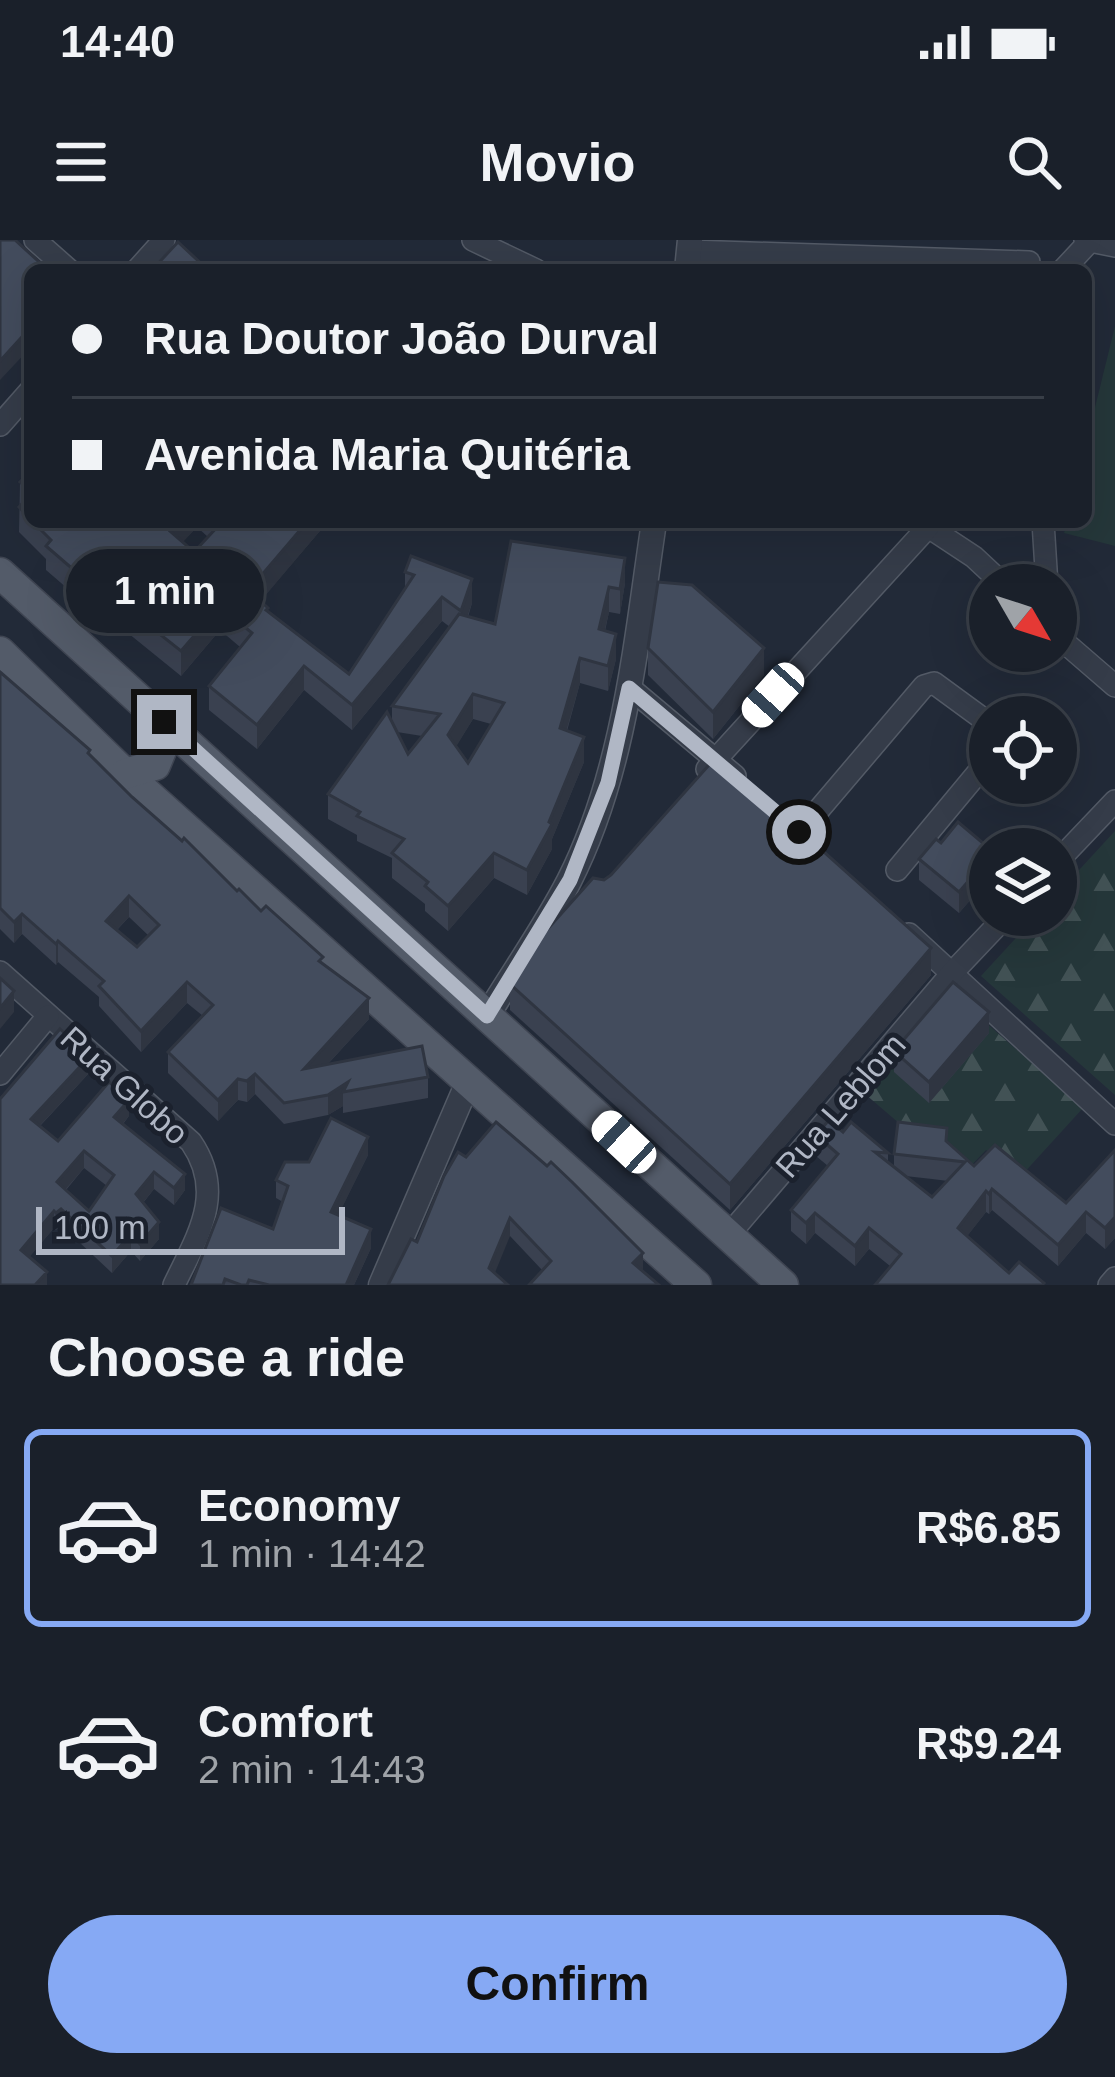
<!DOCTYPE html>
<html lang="en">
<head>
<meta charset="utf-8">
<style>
  :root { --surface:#1a202a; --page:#272d36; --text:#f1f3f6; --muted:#9fa3a8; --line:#383e47; --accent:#86a9f4 }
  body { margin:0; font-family:Helvetica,sans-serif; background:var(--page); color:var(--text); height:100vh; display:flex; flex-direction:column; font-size:45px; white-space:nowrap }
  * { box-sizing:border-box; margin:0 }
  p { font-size:39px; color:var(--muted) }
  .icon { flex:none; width:66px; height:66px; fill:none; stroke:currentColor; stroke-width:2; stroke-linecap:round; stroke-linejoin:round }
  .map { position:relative; height:1045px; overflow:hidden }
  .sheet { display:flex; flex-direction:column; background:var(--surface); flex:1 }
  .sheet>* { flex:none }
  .hud { position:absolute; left:24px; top:24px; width:1068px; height:264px; border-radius:18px; box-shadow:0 12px 48px #0002,0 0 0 3px var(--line); display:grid; align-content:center; height:264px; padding:0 48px; background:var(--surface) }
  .needle { width:78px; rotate:129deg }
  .fabs { position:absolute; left:969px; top:324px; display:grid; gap:24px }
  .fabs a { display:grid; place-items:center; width:108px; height:108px; border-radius:50%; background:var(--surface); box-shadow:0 12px 48px #0002,0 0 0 3px var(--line); font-size:60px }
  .scale { position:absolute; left:36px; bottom:30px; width:309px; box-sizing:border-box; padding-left:12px; border:6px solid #b0b7c5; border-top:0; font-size:33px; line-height:42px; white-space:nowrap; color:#b0b7c5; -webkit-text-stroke:9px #1b212d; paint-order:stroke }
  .end { position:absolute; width:54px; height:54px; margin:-27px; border:15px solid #b0b7c5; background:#111; box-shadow:0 0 0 6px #111 }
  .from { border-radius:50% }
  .bubble { position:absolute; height:84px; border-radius:42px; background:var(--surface); box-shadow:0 12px 48px #0002,0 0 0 3px var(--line); font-size:39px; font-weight:700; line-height:84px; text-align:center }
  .car { position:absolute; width:36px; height:72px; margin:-36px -18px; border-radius:15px; box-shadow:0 0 9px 3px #0007; background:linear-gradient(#fff 24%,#345 0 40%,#fff 0 76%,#345 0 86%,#fff 0) }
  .hud b { display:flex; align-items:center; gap:42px; height:114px; font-size:45px }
  .hud b+b { border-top:3px solid var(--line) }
  .hud i { width:30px; height:30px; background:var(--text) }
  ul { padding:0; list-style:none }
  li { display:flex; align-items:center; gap:36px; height:198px; margin:0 24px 18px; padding:0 24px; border:6px solid transparent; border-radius:18px }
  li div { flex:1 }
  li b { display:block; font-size:45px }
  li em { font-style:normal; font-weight:700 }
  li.selected { border-color:var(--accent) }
  li>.icon { width:108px; height:108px; stroke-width:1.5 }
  h2 { padding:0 48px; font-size:54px; line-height:144px }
  .primary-button { display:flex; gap:24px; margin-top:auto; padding:24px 48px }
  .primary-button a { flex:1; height:138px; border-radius:72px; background:var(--accent); color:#111; font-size:48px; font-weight:700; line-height:138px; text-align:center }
  .status { display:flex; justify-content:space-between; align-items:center; height:84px; padding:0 60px; background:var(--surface); direction:ltr }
  .status svg { height:33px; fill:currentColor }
  header { display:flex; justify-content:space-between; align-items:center; height:156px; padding:0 48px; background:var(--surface); font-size:54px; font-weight:700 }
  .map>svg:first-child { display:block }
  .green { fill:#25373a }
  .forest { fill:url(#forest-firs) }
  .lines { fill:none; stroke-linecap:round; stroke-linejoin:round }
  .minor-casing { stroke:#535a66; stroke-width:24 }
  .tertiary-casing { stroke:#535a66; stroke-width:27 }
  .primary-casing { stroke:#3f4552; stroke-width:33 }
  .minor { stroke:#353c49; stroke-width:21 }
  .tertiary { stroke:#353c49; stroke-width:24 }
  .primary { stroke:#535b69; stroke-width:30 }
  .wall { fill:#3a4150; fill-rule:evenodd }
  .shaded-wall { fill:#2f3541 }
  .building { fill:#434c5d; stroke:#2f3541; stroke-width:3; fill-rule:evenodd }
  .route { stroke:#b0b7c5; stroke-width:15 }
  .labels { text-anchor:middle; stroke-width:10; stroke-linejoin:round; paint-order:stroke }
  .street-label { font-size:33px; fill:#b0b7c5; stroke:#1b212d }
</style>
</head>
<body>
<div class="status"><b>14:40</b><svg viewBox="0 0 49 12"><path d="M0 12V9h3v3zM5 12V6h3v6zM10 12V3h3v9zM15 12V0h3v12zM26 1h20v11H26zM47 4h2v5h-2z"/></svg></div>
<header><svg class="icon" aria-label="menu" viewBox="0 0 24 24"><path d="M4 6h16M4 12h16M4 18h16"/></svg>Movio<svg class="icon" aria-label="search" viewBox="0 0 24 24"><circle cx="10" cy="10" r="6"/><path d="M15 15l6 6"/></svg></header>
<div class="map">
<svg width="1115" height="1045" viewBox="0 0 1115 1045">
  <defs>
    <pattern id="forest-firs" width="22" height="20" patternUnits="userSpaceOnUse" patternTransform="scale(3)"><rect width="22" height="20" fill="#25373a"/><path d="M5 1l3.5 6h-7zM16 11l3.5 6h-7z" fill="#425255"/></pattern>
  </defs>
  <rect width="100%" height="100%" fill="#222a38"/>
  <polygon class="green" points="1115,86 1115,306 1064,293 1067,282 1086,282 1086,204"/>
  <g class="forest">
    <polygon points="1115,591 1115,855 981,736 1037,675 1056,675 1056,655"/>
    <polygon points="951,752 1083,868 1021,936 986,910 961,936 865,854"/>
  </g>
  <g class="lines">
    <g class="minor-casing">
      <g id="minor">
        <polyline points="35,0 69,30"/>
        <polyline points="473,0 536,30"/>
        <polyline points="1085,0 1115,6"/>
        <polyline points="690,11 1029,22"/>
        <polyline points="137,30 164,0"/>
        <polyline points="1063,30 1090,1"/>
        <polyline points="0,185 30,151"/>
        <polyline points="921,282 974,317 1004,345"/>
        <polyline points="1043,282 1047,345"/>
        <polyline points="1056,395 1115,446"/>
        <polyline points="630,448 735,536"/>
        <polyline points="707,529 929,286"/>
        <polyline points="799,593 924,446 934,443 990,484"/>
        <polyline points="1056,623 1115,561"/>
        <polyline points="897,630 990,518"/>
        <polyline points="909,694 1115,884"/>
        <path d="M0,732L191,902C226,953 198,995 174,1045"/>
        <polyline points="0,834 48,776"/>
        <polyline points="727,997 952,733 1007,675"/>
        <polyline points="1109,1045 1115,1038"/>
      </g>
    </g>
    <g class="tertiary-casing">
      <g id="tertiary">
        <polyline points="687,30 690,0"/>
        <path d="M487,776C514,731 545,688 569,641C625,531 636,402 654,282"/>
        <polyline points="381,1045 469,840"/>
      </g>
    </g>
    <g class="primary-casing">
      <g id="primary">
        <polyline points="0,333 783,1045"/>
        <polyline points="0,412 125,534 696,1045"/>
        <polyline points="125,534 155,525 166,498 164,482"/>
      </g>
    </g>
    <use href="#minor" class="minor"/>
    <use href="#tertiary" class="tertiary"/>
    <use href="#primary" class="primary"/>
  </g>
  <g class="wall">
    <path d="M30,232V282H325V285L260,361L268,372L349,434L405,349V332L472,363L468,377L495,384L625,343L620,374L609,372L605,391L616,419L608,451L580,443L567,491L584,522L552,599V609L527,655L494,638L448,691L425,671V664L392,638V618L357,601V595L328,579V554L392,482V466L450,387L442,381L352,490L304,450L257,509L209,470V446L240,407L220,390L181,436L123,389L119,393L46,330V319L19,292L20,242ZM197,287L208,297L194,312L182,302ZM473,479L491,484L468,523L456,506ZM397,492L422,496L408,514Z"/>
    <polygon points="648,408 764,435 713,499 648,435"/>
    <path d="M0,432L132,557L237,651L323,724L369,779L327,825L428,837V858L343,873V866L328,875L284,884L255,854L247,862L238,860L218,881L168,833V812L203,776L187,763L141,812L99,766V757L58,722L56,725L22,694L14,703L0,689ZM129,677L149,696L137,707L117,690Z"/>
    <polygon points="941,603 990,609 990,637 959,673 919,640 919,619"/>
    <polygon points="604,640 931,735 730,970 510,770 510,744"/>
    <polygon points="989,793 929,863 894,832 894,811"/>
    <path d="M90,832L40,886L58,901L129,876L123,884L185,950L174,965L154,949L143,963L159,999L140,1021L131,1011L112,1033L61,985L56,990L54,988L29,1017L47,1045H0V859ZM84,928L107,946L89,971L66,950Z"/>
    <path d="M843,892L888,913V922L894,926V914L947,902L974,926L1066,963L1115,910V998L1105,1009L1086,993L1058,1026L992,970L989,974L986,972L967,996L1009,1033L1044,1045L890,1026L869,1009L855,1026L815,993L806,1004L791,991V970L828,926L816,916V895ZM905,936L932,939L948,941L932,957Z"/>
    <polygon points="368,915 338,975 371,1008 354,1045 191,1045 273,989 283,962 276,958 276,940 309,922"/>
    <polygon points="444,936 643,1032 542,1030 510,996 417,1002"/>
  </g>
  <g class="shaded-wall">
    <polygon points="30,88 30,108 0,140 0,121"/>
    <polygon points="178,282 197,282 197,287 170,316 170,291"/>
    <polygon points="307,282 325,282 325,285 249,375 249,350"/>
    <polygon points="625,318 625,343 620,374 620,349"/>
    <polygon points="472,339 472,363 461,395 461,371"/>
    <polygon points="609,347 609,372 599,414 599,389"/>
    <polygon points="442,357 442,381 352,490 352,465"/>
    <polygon points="123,365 123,389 119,393 119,369"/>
    <polygon points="220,366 220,390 181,436 181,411"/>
    <polygon points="616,394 616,419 608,451 608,426"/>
    <polygon points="764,408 764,435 713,499 713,472"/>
    <polygon points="580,418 580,443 560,513 560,488"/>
    <polygon points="304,426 304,450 257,509 257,485"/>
    <polygon points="473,454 473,479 448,520 448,495"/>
    <polygon points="584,497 584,522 552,599 552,609 527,655 527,630 549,582"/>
    <polygon points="494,613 494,638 448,691 448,666"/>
    <polygon points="990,616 990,637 959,673 959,652"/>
    <polygon points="129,656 129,677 106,701 106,681"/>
    <polygon points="22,674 22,694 14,703 14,682"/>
    <polygon points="58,701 58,722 56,725 56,704"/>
    <polygon points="931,708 931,735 730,970 730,944"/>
    <polygon points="187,742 187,763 141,812 141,791"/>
    <polygon points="14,751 14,772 0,789 0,768"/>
    <polygon points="369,758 369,779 304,850 304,829"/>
    <polygon points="989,772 989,793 929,863 929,842"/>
    <polygon points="90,816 90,832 31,895 31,879"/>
    <polygon points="255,834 255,854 247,862 247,841"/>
    <polygon points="238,839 238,860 218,881 218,860"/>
    <polygon points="348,842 343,852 343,866 328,875 328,855"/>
    <polygon points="129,860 129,876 114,894 114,877"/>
    <polygon points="368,897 368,915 331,990 331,972"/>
    <polygon points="84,911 84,928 57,959 57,942"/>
    <polygon points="154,932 154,949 136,971 136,954"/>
    <polygon points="185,934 185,950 174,965 174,948"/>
    <polygon points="992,949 992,970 989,974 989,954"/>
    <polygon points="986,951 986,972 958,1008 958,988"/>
    <polygon points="61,969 61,985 56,990 56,973"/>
    <polygon points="54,971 54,988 21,1027 21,1010"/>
    <polygon points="1086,972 1086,993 1058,1026 1058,1005"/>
    <polygon points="815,973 815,993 806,1004 806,983"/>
    <polygon points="1115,977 1115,998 1105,1009 1105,988"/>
    <polygon points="510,978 510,996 490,1045 489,1028"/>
    <polygon points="159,982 159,999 140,1021 140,1004"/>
    <polygon points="869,988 869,1009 855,1026 855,1006"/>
    <polygon points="371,989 371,1008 354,1045 346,1045"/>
    <polygon points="131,994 131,1011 112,1033 112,1016"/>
    <polygon points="643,1013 643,1032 633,1023"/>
    <polygon points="47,1032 47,1045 35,1045"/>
  </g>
  <g class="building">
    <polygon points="0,0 15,0 48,30 30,30 30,88 0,121"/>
    <polygon points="178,2 208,30 152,30"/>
    <polygon points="30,232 30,251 20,242"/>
    <polygon points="30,255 30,279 19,267"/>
    <polygon points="33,282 178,282 170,291 194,312 220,284 218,282 307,282 249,350 268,368 266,370 349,434 414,335 405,332 411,316 472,339 461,371 442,357 352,465 304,426 257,485 209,446 252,393 220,366 181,411 123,365 119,369 46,306 51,300"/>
    <path d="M511,301L625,318L620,349L609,347L599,389L616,394L608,426L580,418L560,488L584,497L549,582L552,584L527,630L494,613L448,666L425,646L428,642L392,613L404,599L357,576L360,572L328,554L387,472L408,514L440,474L392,466L459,374L495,384ZM473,454L504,463L468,523L448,495Z"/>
    <polygon points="658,342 692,345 764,408 713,472 648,408"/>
    <path d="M0,432L90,510L88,513L132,557L182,601L184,598L237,651L239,649L261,671L266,666L323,717L319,721L369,758L304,829L422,806L428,837L343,852L348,842L328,855L284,863L255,834L247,841L238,839L218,860L168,812L213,765L187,742L141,791L99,746L104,741L58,701L56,704L22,674L14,682L0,668ZM129,656L159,685L137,707L106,681Z"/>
    <polygon points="717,516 931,708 730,944 510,744 536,702 593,638 604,640 611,635"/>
    <polygon points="958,582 990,609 990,616 959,652 919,619 936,599 941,603"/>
    <polygon points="0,738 14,751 0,768"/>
    <polygon points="953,742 989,772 929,842 894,811"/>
    <path d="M60,789L90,816L31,879L58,901L109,842L129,860L114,877L185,934L174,948L154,932L136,954L159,982L140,1004L131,994L112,1016L61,969L56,973L54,971L21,1010L47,1032L35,1045H0V859ZM84,911L114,935L89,971L57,942Z"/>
    <polygon points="331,878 368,897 331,972 371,989 346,1045 269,1045 249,1040 247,1045 241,1045 225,1039 223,1045 191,1045 221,968 273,989 288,946 276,940 285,922 309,922"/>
    <polygon points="829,880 843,892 851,882 888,913 875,912 932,957 965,922 894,914 898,882 947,888 946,901 974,926 995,905 1066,963 1115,910 1115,977 1105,988 1086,972 1058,1005 992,949 989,954 986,951 958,988 1009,1033 1019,1022 1044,1043 1042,1045 875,1045 901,1014 869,988 855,1006 815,973 806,983 791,970 838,914 816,895"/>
    <polygon points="496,882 547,926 551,922 572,942 643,1013 633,1023 659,1045 529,1045 551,1021 510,978 489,1028 508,1045 388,1045 411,999 417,1002 444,936 458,912 466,917"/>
  </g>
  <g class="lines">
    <polyline class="route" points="164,482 487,776 570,640 608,543 629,448 799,592"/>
  </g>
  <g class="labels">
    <g class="street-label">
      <text transform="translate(125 845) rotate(42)" y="12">Rua Globo</text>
      <text transform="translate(840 865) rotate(-49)" y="12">Rua Leblom</text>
    </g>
  </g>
</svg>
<div class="fabs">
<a><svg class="needle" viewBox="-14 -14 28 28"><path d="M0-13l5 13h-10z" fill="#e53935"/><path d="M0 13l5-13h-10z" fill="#9fa3a8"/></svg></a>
<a><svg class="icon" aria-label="locate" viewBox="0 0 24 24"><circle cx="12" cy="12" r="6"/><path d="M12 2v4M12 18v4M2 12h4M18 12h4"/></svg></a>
<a><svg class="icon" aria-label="layers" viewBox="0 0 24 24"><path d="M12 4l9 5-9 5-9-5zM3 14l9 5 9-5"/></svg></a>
</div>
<div class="scale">100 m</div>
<i class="end from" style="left:799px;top:592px"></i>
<i class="end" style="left:164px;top:482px"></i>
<div class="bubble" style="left:66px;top:309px;width:198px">1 min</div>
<i class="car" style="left:773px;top:455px;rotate:222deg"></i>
<i class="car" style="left:624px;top:902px;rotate:313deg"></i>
<div class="hud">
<b><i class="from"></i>Rua Doutor João Durval</b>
<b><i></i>Avenida Maria Quitéria</b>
</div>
</div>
<section class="sheet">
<h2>Choose a ride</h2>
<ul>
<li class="selected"><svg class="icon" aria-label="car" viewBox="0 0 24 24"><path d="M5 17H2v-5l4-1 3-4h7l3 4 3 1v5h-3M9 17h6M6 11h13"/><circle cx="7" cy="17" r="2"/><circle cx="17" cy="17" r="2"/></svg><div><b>Economy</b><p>1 min · 14:42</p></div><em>R$6.85</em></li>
<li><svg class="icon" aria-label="car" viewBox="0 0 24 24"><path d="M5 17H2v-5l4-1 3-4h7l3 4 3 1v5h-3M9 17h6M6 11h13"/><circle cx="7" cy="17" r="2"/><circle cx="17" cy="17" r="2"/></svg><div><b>Comfort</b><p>2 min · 14:43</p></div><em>R$9.24</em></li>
</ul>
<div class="primary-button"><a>Confirm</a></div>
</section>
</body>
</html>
